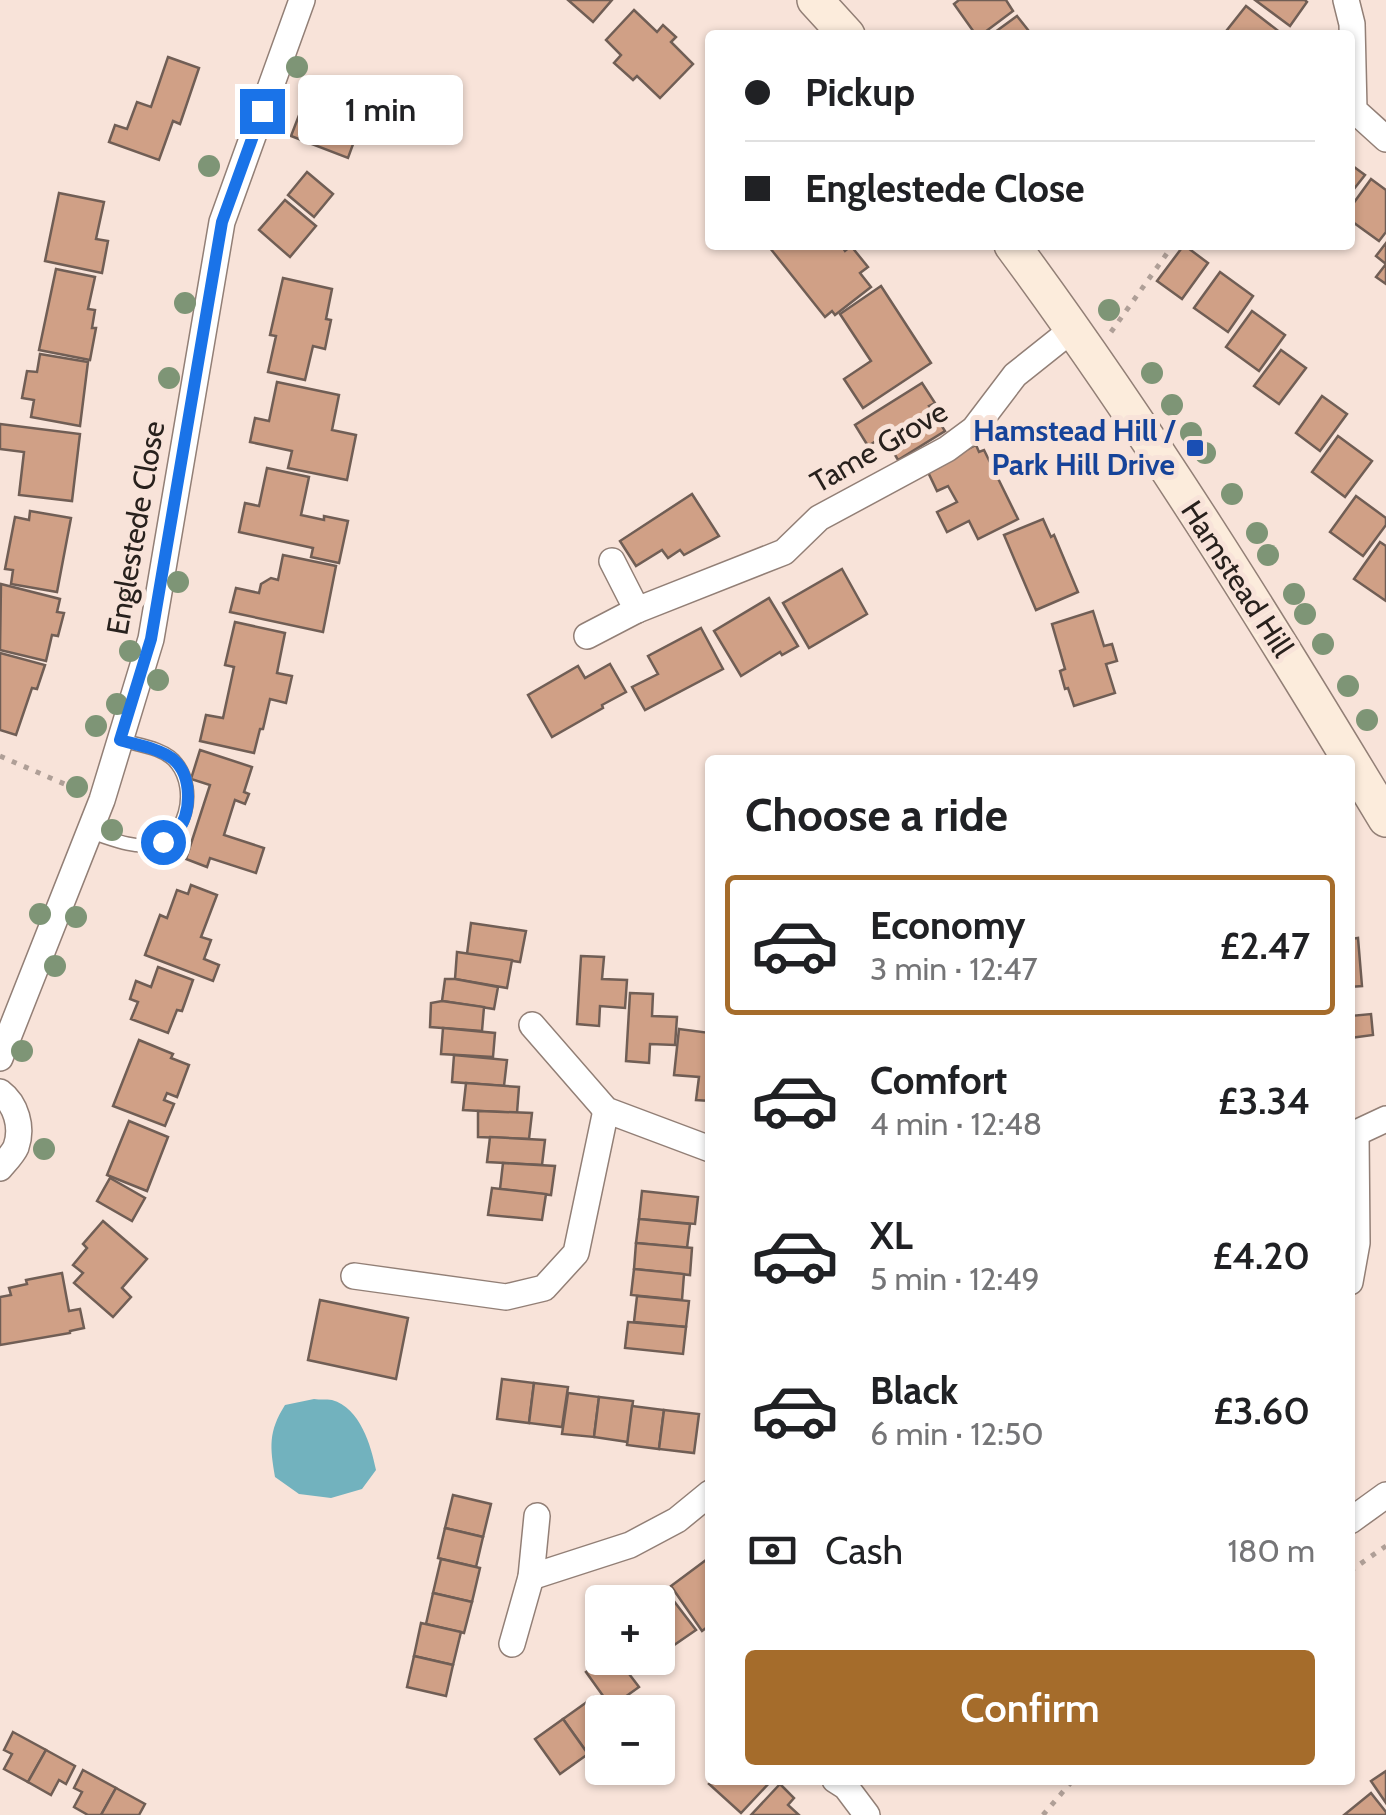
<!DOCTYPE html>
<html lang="en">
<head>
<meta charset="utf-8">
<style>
  :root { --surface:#fff; --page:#f2f2f2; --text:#202124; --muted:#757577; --line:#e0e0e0; --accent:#a56c2b }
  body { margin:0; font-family:Cabin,sans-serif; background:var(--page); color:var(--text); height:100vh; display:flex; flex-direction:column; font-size:38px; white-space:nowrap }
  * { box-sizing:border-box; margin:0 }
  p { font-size:32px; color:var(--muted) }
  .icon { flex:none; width:55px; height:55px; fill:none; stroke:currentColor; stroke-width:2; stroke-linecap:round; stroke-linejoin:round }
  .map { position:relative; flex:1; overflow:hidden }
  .side { position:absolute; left:705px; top:755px; width:650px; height:1030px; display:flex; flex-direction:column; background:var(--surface); border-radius:10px; box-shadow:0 2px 8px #0004 }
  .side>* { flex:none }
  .hud { position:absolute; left:705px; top:30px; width:650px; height:220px; border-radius:10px; box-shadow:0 2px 8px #0004; display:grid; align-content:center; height:220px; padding:0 40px; background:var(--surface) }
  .fabs { position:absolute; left:585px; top:1585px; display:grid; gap:20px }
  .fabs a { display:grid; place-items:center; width:90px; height:90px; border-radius:10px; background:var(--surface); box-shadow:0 2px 8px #0004; font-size:50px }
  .end { position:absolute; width:45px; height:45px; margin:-22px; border:12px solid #1a73e8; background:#fff; box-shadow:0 0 0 5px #fff }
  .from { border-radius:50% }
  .bubble { position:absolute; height:70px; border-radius:10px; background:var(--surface); box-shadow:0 2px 8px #0004; font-size:32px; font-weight:600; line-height:70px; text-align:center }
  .hud b { display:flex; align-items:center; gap:35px; height:95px; font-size:38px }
  .hud b+b { border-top:2px solid var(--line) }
  .hud i { width:25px; height:25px; background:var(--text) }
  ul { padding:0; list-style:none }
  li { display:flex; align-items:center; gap:30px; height:140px; margin:0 20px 15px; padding:0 20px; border:5px solid transparent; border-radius:10px }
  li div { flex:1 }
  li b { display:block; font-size:38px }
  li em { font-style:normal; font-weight:600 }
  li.current { border-color:var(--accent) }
  li>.icon { width:90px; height:90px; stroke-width:1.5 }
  h2 { padding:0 40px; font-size:45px; line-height:120px }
  .pay { display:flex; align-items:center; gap:25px; height:110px; padding:0 40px; font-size:38px }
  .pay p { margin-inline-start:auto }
  .cta { display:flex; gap:20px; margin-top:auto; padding:20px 40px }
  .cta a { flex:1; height:115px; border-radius:10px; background:var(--accent); color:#fff; font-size:40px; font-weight:600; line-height:115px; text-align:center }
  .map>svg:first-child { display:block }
  .water { fill:#72b2be }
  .building { fill:#d0a086; stroke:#705e55; stroke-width:2.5 }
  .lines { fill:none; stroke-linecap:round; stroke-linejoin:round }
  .service-casing { stroke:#927f76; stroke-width:15 }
  .minor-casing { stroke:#927f76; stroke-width:28 }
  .secondary-casing { stroke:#927f76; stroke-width:38 }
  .path { stroke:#af9f97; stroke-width:5; stroke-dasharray:5 8; stroke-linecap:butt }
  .service { stroke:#fff; stroke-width:12 }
  .minor { stroke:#fff; stroke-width:25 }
  .secondary { stroke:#fcecdc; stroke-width:35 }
  .tree { fill:#7e9576 }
  .route { stroke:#1a73e8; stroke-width:12 }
  .transit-dot { fill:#1a4fb4; stroke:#f8e3d9; stroke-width:4 }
  .labels { text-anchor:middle; stroke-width:10; stroke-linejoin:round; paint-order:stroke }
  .transit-label { font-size:30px; font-weight:bold; fill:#164399; stroke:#f8e3d9; text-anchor:end }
  .street-label { font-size:30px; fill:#28211d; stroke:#f8e3d9 }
</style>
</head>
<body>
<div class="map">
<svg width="1386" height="1815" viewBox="0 0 1386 1815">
  <rect width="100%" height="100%" fill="#f8e3d9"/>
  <path class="water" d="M314,1399C320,1400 326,1399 332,1400C360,1408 371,1445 376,1470L362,1489L331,1498L299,1494L275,1477C270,1447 268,1432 285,1405Z"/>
  <g class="building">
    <polygon points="568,0 612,0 593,22"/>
    <polygon points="959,0 1006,0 1013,11 981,35 976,35 954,4"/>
    <polygon points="1255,0 1305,0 1307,2 1290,26"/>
    <polygon points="1246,6 1281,33 1280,35 1234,35 1227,30"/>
    <polygon points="634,10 657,32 663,25 676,37 671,42 693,64 660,98 637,76 633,80 614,63 621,55 606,40"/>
    <polygon points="1017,16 1032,35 991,35"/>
    <polygon points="168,57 199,68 180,124 173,121 159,160 109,142 115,125 127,129 137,102 151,107"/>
    <polygon points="311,84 367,106 348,158 291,136"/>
    <polygon points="1350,164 1365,175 1350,194"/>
    <polygon points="307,172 333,194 314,217 288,195"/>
    <polygon points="1371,179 1386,190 1386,232 1379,241 1350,220 1350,208"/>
    <polygon points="59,193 104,202 96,239 108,241 102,273 45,261"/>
    <polygon points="285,200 316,226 290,257 259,230"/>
    <polygon points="1386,243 1386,284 1376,277 1386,264 1376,256"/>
    <polygon points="775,245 841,245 845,251 851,246 868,267 860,273 871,287 835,315 832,311 825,317 770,248"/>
    <polygon points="1184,245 1208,263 1182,299 1157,281"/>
    <polygon points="56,269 95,277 88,309 95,310 92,328 96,328 90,360 39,350"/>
    <polygon points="1220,272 1253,296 1228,332 1194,308"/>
    <polygon points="283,278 332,289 326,319 331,320 325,349 313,346 305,380 268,372 276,336 270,335"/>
    <polygon points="881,286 931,363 863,408 844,379 871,361 840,314"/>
    <polygon points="1252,311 1285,335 1259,371 1226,347"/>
    <polygon points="1281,350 1306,368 1279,404 1254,386"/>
    <polygon points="40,354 88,362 80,426 31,417 34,400 22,398 27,371 37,372"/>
    <polygon points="277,382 339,395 332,430 356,435 347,480 288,468 292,451 250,442 255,418 269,421"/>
    <polygon points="922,383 935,403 929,406 945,431 898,460 884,436 868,446 855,425"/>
    <polygon points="1322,396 1347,414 1320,451 1296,433"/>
    <polygon points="0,424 80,434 72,501 19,495 24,452 0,449"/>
    <polygon points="1338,436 1372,461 1345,497 1312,472"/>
    <polygon points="976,445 979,452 984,450 1018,519 978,539 969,521 947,532 937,512 957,502 948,486 937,491 927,470"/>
    <polygon points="267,468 309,477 301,515 324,520 324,516 348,521 339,563 311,557 313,548 239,532 245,503 259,506"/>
    <polygon points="692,494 719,536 684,555 680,550 668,558 662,550 636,566 620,541"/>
    <polygon points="1356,496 1386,518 1386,525 1363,556 1330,532"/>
    <polygon points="30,511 71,518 57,592 11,584 13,570 5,569 15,517 29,520"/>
    <polygon points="1043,519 1051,537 1054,535 1078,592 1036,610 1004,535"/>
    <polygon points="1380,542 1386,546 1386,601 1354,579"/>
    <polygon points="283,555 336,566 323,632 230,612 236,588 259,593 261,584 271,578 278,580"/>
    <polygon points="842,569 867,614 809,648 783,603"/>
    <polygon points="1,584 60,599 57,612 64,613 58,636 52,635 46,661 0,650"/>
    <polygon points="769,598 798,646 782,655 780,652 741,676 714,631"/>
    <polygon points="1093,611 1104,646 1112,644 1117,661 1106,664 1115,693 1074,706 1068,688 1065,689 1060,671 1065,669 1052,624"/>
    <polygon points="235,622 285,633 277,673 292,676 286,703 270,699 263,729 260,729 254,753 200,741 206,715 223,718 234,667 225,665"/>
    <polygon points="701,628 723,669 645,710 632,687 658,674 648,656"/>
    <polygon points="0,653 45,665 37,689 32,688 16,735 0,730"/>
    <polygon points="610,664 626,692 602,705 603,708 552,737 528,695 578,666 585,678"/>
    <polygon points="200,750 252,767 244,792 249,794 245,804 235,800 224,835 264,848 256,873 210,858 207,867 186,859 210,785 191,779"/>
    <polygon points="191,885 217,895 201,937 211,940 204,959 219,965 213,981 145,955 160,915 167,918 177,890 188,894"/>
    <polygon points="471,923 526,931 520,962 467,954"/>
    <polygon points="1358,938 1362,986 1350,987 1350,939"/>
    <polygon points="457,952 512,960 507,988 455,979"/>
    <polygon points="581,956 604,957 602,979 627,980 625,1008 600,1006 599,1026 577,1024"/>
    <polygon points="158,967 193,980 182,1011 177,1010 168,1033 131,1019 138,1002 130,999 136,981 151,987"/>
    <polygon points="445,979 455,979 498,987 494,1009 442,1001"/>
    <polygon points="630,993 653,994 652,1016 677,1017 675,1045 650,1044 649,1063 626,1061"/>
    <polygon points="1350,999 1351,1016 1371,1014 1373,1035 1350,1038"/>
    <polygon points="442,1001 484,1007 482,1031 430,1027 431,1003"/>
    <polygon points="443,1028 495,1033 493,1057 441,1054"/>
    <polygon points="679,1029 710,1033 710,1101 696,1100 699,1077 674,1075"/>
    <polygon points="139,1040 173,1054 171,1058 189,1065 177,1097 167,1093 164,1100 174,1104 165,1126 113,1106"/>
    <polygon points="454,1055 507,1060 504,1086 452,1082"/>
    <polygon points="466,1083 519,1087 517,1113 463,1110"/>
    <polygon points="478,1111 532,1113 529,1139 478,1137"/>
    <polygon points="129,1121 168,1137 147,1191 107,1175"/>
    <polygon points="490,1137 545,1140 542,1165 487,1162"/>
    <polygon points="503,1163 555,1166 551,1195 500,1189"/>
    <polygon points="110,1178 145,1198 132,1221 97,1201"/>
    <polygon points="492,1188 546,1194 542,1220 488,1215"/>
    <polygon points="642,1191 698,1197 695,1224 639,1219"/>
    <polygon points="639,1219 690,1224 687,1248 636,1243"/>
    <polygon points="103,1221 147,1259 122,1288 131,1297 113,1317 74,1283 83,1273 73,1265 87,1248 83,1244"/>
    <polygon points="636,1243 692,1248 690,1275 634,1269"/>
    <polygon points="634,1269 684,1274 682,1300 631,1295"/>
    <polygon points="62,1273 69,1311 80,1309 84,1328 70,1331 70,1333 0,1345 0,1297 11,1295 9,1288 27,1284 26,1280"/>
    <polygon points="637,1296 689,1301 686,1327 634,1322"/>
    <polygon points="320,1300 408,1318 396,1379 308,1360"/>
    <polygon points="628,1322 686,1327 683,1354 625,1348"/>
    <polygon points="502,1379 534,1383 529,1423 497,1419"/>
    <polygon points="534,1383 568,1387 562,1427 529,1423"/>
    <polygon points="568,1393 599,1397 594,1437 562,1434"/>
    <polygon points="599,1397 633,1401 628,1442 594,1437"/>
    <polygon points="632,1406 664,1410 659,1449 627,1445"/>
    <polygon points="664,1410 699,1414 694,1453 659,1449"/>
    <polygon points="453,1495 491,1504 483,1537 445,1528"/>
    <polygon points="445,1528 483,1537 476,1567 438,1558"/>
    <polygon points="710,1557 710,1625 702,1631 671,1586"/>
    <polygon points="441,1559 480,1568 472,1602 433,1593"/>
    <polygon points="433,1593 472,1602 464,1633 426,1624"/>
    <polygon points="670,1596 696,1630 664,1652 658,1644 658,1605"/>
    <polygon points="421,1623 461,1632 453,1665 414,1656"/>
    <polygon points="414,1656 453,1665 446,1696 407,1687"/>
    <polygon points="606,1658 617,1658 639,1687 611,1707 586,1672"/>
    <polygon points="625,1658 657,1658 636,1672"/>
    <polygon points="594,1697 606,1712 602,1712 602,1744 588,1754 563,1719"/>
    <polygon points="563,1719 588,1754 560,1774 535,1739"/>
    <polygon points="13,1732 46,1750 28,1782 4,1769 12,1754 4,1750"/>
    <polygon points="46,1750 75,1766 66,1784 59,1780 51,1795 28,1782"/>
    <polygon points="83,1770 116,1788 101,1815 88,1815 74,1807 82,1792 74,1788"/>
    <polygon points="1386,1771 1386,1803 1371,1781"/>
    <polygon points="713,1780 772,1780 741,1813 709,1784"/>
    <polygon points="780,1784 794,1798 788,1805 799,1815 751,1815"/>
    <polygon points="116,1788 145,1804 139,1815 101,1815"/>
    <polygon points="1371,1793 1386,1812 1386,1815 1344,1815"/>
  </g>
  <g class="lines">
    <g class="service-casing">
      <path id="service" d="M89,832C108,837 130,848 150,845C187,841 197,790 177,764C166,748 138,745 120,740"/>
    </g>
    <g class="minor-casing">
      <g id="minor">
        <polyline points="1346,0 1352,24 1354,110 1386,139"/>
        <polyline points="612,561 637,610"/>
        <polyline points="587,636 637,610 784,552 819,518 947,449 974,429 1015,375 1074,328"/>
        <polyline points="532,1025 606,1110 710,1149"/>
        <polyline points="0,1058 102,800 151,639 222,222 302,0"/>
        <path d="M0,1092C16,1104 23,1127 16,1147C13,1154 5,1162 0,1168"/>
        <polyline points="1350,1133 1356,1133 1386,1119"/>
        <polyline points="354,1276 506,1297 544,1288 576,1253 606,1110"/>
        <polyline points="1350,1282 1357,1243 1356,1133"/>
        <polyline points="1350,1521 1386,1495"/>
        <polyline points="531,1577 630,1545 677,1520 710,1493"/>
        <polyline points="512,1644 531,1577 537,1516"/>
        <polyline points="835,1780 846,1787 867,1815"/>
      </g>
    </g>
    <g class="secondary-casing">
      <g id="secondary">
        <polyline points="815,0 847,35"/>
        <path d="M1012,245C1148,429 1268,623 1386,819"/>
      </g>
    </g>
    <g class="path">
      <polyline points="1111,332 1173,245"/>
      <polyline points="0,756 76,789"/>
      <polyline points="1350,1571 1386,1546"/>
      <polyline points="1043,1815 1073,1780"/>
    </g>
    <use href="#service" class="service"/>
    <use href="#minor" class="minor"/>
    <use href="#secondary" class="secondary"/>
  </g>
  <g class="tree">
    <circle cx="297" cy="67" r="11"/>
    <circle cx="209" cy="166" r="11"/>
    <circle cx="185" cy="303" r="11"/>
    <circle cx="1109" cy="310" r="11"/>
    <circle cx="1152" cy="373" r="11"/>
    <circle cx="169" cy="378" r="11"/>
    <circle cx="1172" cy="405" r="11"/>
    <circle cx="1191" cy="433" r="11"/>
    <circle cx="1205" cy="453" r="11"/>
    <circle cx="1232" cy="494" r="11"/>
    <circle cx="1257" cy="533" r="11"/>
    <circle cx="1268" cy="555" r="11"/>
    <circle cx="178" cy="582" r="11"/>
    <circle cx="127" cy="587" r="11"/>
    <circle cx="1294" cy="594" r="11"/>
    <circle cx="1305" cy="614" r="11"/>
    <circle cx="1323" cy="644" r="11"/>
    <circle cx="130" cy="651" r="11"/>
    <circle cx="158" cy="680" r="11"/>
    <circle cx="1348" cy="686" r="11"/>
    <circle cx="117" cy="704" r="11"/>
    <circle cx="1367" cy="720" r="11"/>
    <circle cx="96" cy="726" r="11"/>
    <circle cx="77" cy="787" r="11"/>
    <circle cx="112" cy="830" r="11"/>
    <circle cx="40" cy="914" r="11"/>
    <circle cx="76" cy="917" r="11"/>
    <circle cx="55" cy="966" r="11"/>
    <circle cx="22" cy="1051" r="11"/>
    <circle cx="44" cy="1149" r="11"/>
  </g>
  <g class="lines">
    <path class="route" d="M163,842C167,839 172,837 176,833C192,814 193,776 173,759C158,748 137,745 120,740L151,639L222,222L262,111"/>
  </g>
  <rect class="transit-dot" x="1185" y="438" width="20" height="20" rx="5"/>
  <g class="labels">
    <g class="transit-label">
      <text x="1175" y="441">Hamstead Hill /<tspan x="1175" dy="34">Park Hill Drive</tspan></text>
    </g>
    <g class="street-label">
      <text transform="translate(879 447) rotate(-30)" y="10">Tame Grove</text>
      <text transform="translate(136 528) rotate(-80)" y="10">Englestede Close</text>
      <text transform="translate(1237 579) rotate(57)" y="10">Hamstead Hill</text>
    </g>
  </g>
</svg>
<div class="fabs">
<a>+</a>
<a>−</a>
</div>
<i class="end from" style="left:163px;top:842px"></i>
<i class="end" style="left:262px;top:111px"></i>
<div class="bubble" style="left:298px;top:75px;width:165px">1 min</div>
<div class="hud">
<b><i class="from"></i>Pickup</b>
<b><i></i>Englestede Close</b>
</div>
<section class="side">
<h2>Choose a ride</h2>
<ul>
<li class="current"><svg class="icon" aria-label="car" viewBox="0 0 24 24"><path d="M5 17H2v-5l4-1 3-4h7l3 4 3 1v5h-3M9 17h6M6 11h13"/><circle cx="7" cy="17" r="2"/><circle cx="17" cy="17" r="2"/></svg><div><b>Economy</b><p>3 min · 12:47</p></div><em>£2.47</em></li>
<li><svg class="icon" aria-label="car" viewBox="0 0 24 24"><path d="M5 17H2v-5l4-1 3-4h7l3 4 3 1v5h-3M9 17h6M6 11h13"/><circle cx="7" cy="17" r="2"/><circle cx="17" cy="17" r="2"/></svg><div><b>Comfort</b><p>4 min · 12:48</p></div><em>£3.34</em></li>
<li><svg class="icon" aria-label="car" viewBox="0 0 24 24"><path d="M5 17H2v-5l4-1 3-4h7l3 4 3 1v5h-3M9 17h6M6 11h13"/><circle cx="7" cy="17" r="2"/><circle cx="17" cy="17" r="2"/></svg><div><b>XL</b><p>5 min · 12:49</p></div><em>£4.20</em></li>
<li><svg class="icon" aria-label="car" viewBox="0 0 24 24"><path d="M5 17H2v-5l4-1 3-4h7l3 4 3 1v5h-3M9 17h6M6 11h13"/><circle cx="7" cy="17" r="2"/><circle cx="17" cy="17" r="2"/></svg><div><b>Black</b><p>6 min · 12:50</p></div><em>£3.60</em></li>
</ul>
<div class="pay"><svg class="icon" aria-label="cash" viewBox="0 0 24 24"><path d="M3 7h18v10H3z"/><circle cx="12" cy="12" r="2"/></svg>Cash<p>180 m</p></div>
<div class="cta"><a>Confirm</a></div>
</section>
</div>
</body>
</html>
